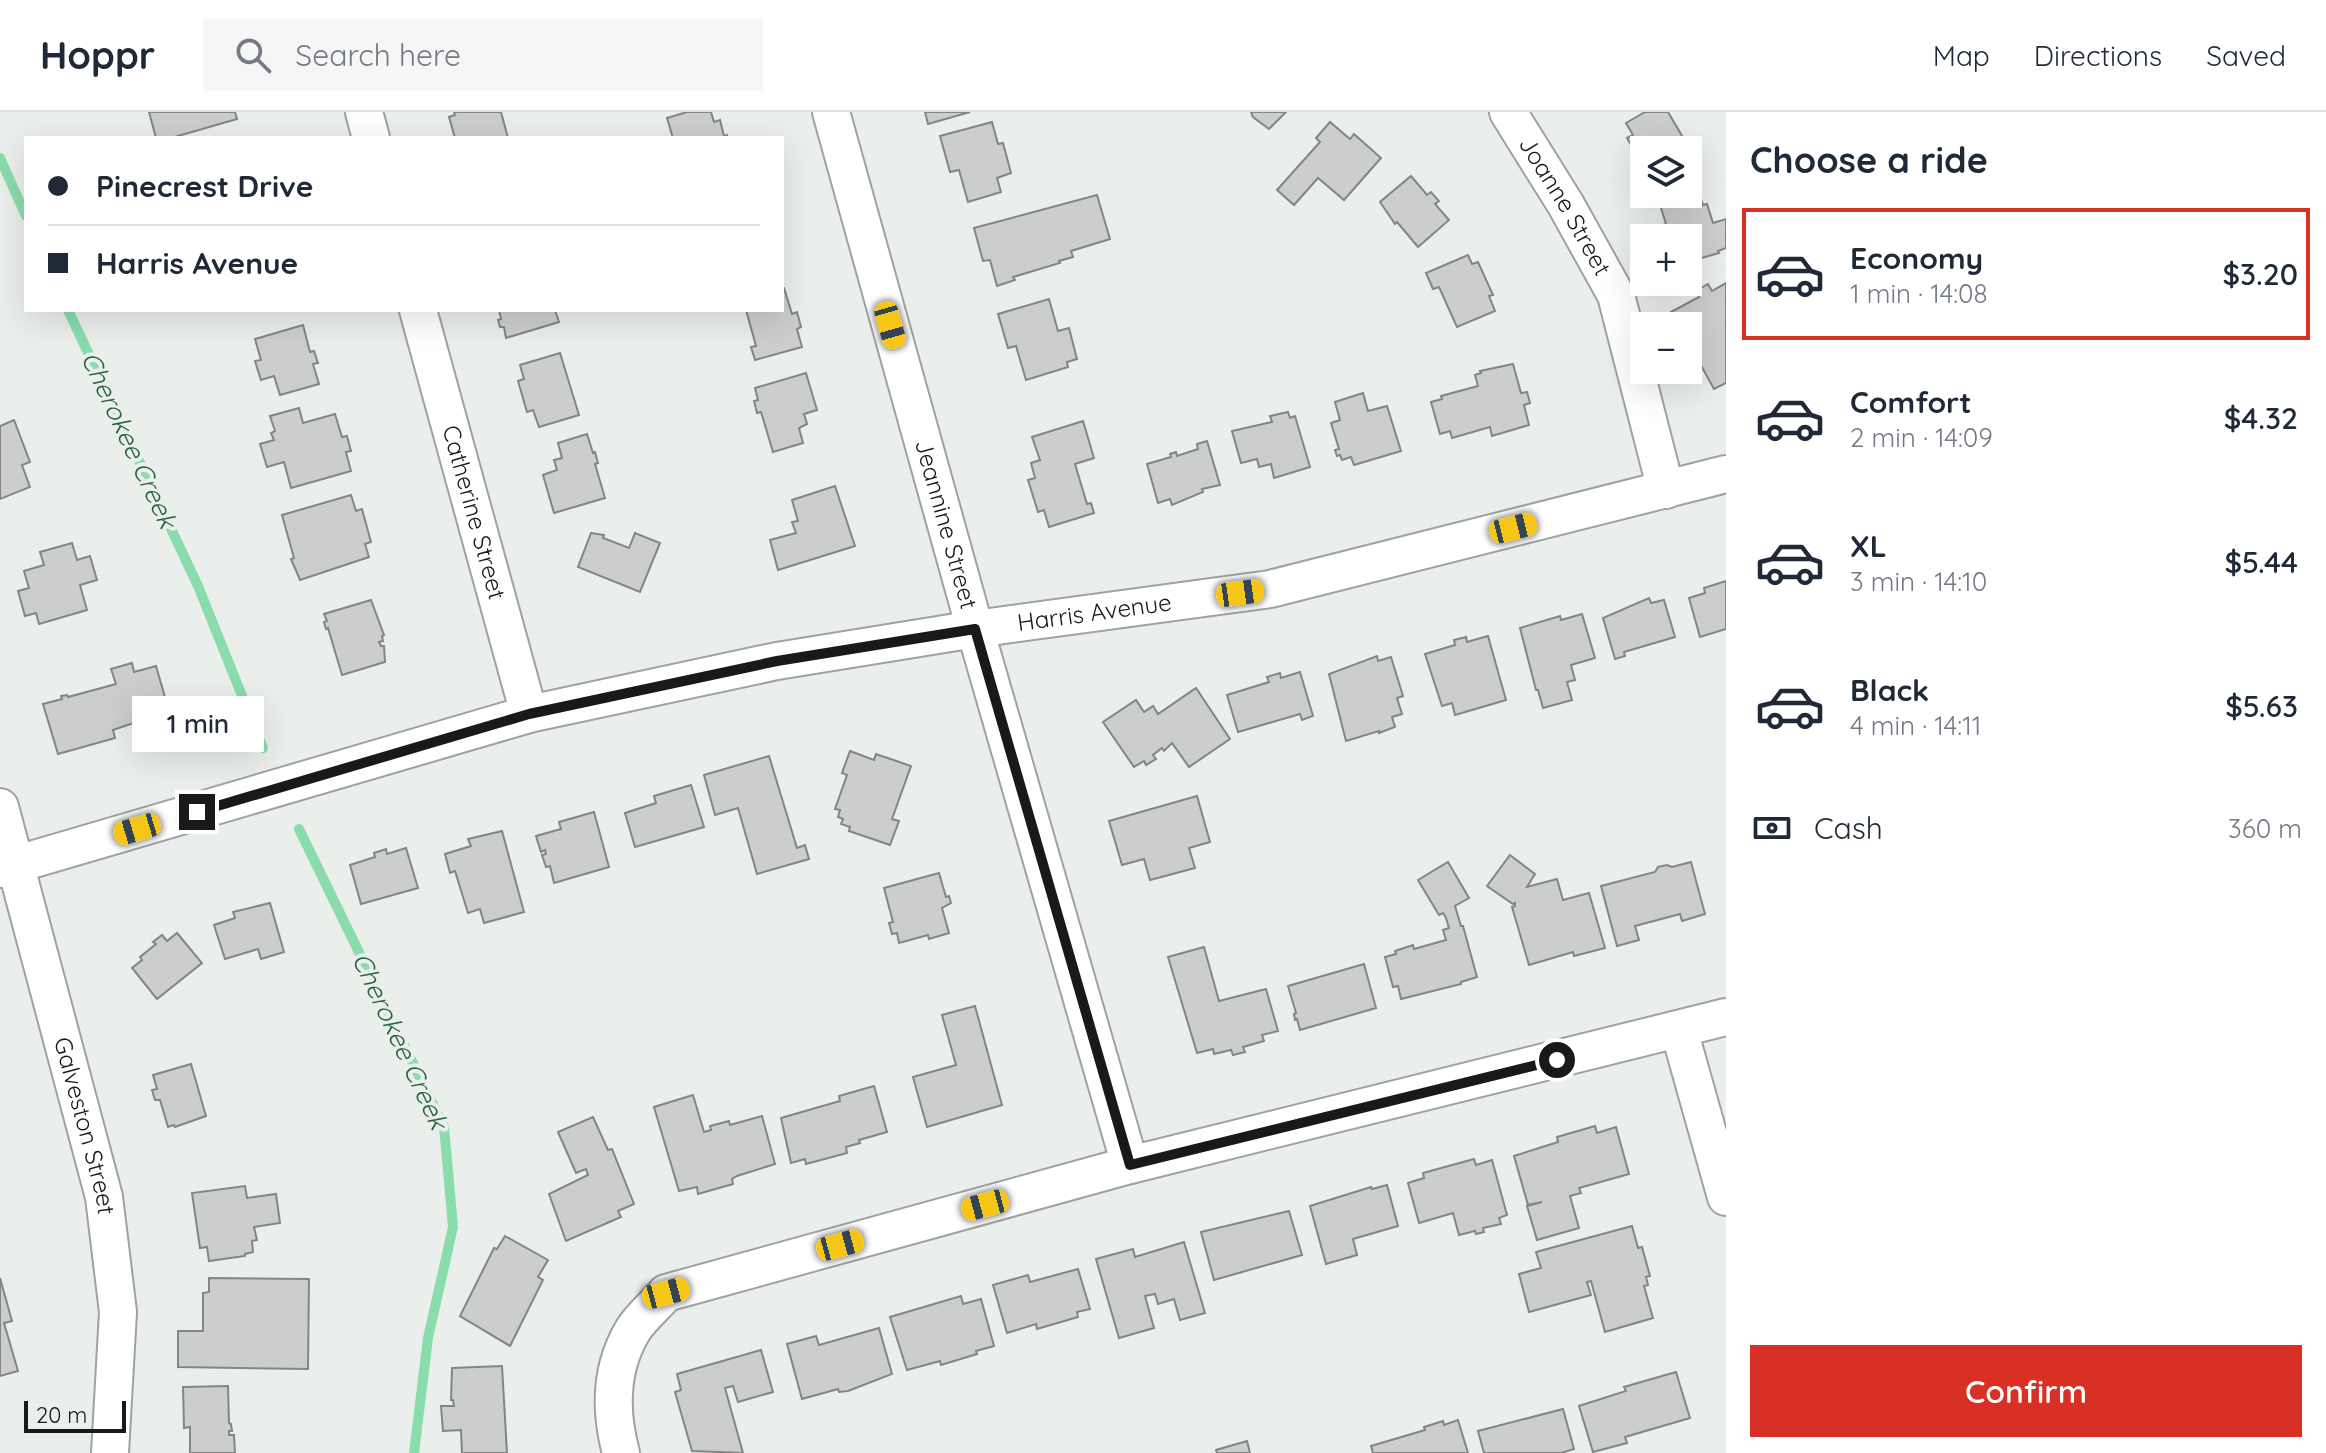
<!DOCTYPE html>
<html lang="en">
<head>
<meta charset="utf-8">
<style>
  :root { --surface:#fff; --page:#f6f6f7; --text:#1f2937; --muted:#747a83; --line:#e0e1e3; --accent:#d93025 }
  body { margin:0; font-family:Quicksand,sans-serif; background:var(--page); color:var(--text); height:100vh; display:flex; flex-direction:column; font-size:30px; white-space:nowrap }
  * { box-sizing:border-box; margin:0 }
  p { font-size:26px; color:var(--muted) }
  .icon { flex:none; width:44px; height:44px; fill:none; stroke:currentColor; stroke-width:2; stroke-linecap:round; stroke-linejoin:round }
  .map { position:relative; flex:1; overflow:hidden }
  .side { display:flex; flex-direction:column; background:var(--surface); width:600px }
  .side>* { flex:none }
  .top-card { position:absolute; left:24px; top:24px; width:760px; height:176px; border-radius:0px; box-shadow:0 8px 32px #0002; display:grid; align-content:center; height:176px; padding:0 24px; background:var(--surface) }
  .tools { position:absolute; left:1630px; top:24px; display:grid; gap:16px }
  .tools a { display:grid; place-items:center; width:72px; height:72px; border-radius:0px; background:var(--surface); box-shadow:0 8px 32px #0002; font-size:40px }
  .scale { position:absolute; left:24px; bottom:20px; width:102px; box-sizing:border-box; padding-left:8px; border:4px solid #181918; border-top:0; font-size:22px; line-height:28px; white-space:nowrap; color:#181918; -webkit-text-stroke:6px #ebefec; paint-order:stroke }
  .end { position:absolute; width:36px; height:36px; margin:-18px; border:10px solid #181918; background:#fff; box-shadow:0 0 0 4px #fff }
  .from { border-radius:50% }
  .bubble { position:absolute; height:56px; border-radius:0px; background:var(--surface); box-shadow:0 8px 32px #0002; font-size:26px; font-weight:600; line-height:56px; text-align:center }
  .car { position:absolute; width:24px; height:48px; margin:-24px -12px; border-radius:10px; box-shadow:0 0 6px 2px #0007; background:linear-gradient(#f5c518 24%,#345 0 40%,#f5c518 0 76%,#345 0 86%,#f5c518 0) }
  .top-card b { display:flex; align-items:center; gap:28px; height:76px; font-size:30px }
  .top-card b+b { border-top:2px solid var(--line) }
  .top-card i { width:20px; height:20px; background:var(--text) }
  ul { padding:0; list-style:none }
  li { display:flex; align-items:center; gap:24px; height:132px; margin:0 16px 12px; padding:0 8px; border:4px solid transparent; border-radius:0px }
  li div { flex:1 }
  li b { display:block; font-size:30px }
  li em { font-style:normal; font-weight:600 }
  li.active { border-color:var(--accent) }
  li>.icon { width:72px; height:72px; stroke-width:1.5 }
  h2 { padding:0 24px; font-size:36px; line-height:96px }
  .pay { display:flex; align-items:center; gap:20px; height:88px; padding:0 24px; font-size:30px }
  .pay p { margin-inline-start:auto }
  .button { display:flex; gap:16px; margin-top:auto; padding:16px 24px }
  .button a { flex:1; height:92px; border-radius:0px; background:var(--accent); color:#fff; font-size:32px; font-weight:600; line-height:92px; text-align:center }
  header { display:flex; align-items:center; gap:48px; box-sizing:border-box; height:112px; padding:0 40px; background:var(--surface); border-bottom:2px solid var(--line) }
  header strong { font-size:38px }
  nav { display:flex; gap:44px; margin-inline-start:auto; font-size:28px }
  .search { width:560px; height:72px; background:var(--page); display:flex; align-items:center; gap:20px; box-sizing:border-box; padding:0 28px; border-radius:0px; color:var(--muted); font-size:30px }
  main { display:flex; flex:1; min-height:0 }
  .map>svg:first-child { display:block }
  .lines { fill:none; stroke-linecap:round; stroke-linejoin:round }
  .stream { stroke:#8adcad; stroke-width:10 }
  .building { fill:#cbcecc; stroke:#838684; stroke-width:2 }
  .minor-casing { stroke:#9fa2a0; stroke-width:40 }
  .minor { stroke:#fff; stroke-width:36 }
  .route { stroke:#181918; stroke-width:10 }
  .labels { text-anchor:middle; stroke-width:8; stroke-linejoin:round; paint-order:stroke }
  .street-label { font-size:24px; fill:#181918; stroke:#ebefec }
  .water-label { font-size:26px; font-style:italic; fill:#276444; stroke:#ebefec }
</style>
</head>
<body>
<header>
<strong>Hoppr</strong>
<div class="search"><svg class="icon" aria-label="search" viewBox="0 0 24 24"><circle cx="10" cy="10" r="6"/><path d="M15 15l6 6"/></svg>Search here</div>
<nav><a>Map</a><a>Directions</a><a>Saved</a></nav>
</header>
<main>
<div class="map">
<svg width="1726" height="1341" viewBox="0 0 1726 1341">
  <rect width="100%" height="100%" fill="#ebefec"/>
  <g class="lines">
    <g class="stream">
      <polyline points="0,46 26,104"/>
      <polyline points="68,198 198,474 263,636"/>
      <polyline points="299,717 444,1015 453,1115 428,1226 414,1341"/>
    </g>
  </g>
  <g class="building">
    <polygon points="149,0 235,0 237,7 171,26 156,26"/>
    <polygon points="454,0 501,0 508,26 455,26 449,5 455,3"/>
    <polygon points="687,0 711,0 714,10 720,8 724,24 727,23 728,26 673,26 667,6"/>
    <polygon points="925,0 970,0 928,12"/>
    <polygon points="1251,0 1286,0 1269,17 1253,5"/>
    <polygon points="1645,0 1668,0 1695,46 1688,50 1688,38 1644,38 1644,56 1627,26 1633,23 1626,11"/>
    <polygon points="992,10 998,32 1003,31 1011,61 997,66 1001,80 968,90 959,58 950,60 940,24"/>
    <polygon points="1330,10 1350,27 1354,22 1381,46 1344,88 1318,66 1294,93 1277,78 1320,30 1316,26"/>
    <polygon points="1411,64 1427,83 1431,80 1439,89 1435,92 1449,108 1418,135 1397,110 1395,112 1380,90"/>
    <polygon points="1699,81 1703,93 1707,92 1713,111 1726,107 1726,136 1718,139 1719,141 1688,150 1688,126 1664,126 1660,114 1666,112 1660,93"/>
    <polygon points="1097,83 1110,127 1071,139 1073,145 1059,149 1060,151 1013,165 1015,168 997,174 990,148 983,149 974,116"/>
    <polygon points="1468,143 1472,152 1478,150 1493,183 1489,184 1495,199 1457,215 1439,175 1433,177 1426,161"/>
    <polygon points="1726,171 1726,271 1714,277 1688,230 1688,214 1679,214 1671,200 1699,185 1696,179 1708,172 1712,179"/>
    <polygon points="782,176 784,176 792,202 797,200 801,215 797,217 802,235 755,248 751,235 756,234 746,198 782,198"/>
    <polygon points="1049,187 1058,219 1069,216 1077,247 1067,250 1068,255 1026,268 1016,234 1008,236 998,202"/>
    <polygon points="499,198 555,198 559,210 506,226 504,215 500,215 498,208 501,207"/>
    <polygon points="303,213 310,240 314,239 318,251 313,252 319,272 280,283 274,264 261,268 255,249 261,248 255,227"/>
    <polygon points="560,241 579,303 539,315 533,298 527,300 518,269 524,267 520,253"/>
    <polygon points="1513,252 1521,281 1527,280 1530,291 1524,293 1529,313 1492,324 1490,315 1452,326 1450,319 1440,322 1431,290 1442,287 1441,284 1478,274 1475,263 1481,261 1480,259"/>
    <polygon points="806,261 817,298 804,302 807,312 799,316 803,331 773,340 761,300 757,301 754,289 758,288 755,276"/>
    <polygon points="1363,281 1368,299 1387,294 1401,339 1354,353 1351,345 1342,348 1340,343 1337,344 1335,338 1339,337 1331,311 1340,308 1335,290"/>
    <polygon points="299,296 303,311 335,302 342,325 347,324 351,339 346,340 351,359 291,376 284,350 267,355 260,332 274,328 271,321 275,319 270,304"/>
    <polygon points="1288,300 1290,306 1295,304 1310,355 1274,366 1271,352 1259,355 1257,347 1241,351 1232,319 1272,310 1270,304"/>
    <polygon points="14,308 30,350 22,353 30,375 0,387 0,314"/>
    <polygon points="1083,309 1094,346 1075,352 1087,392 1091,391 1094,401 1049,415 1044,398 1038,400 1028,368 1035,366 1031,351 1040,348 1032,325"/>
    <polygon points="587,322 593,341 595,340 598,351 595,352 605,386 554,401 543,363 557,358 554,348 562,346 558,331"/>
    <polygon points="1207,329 1220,373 1202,377 1203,380 1172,393 1170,387 1158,391 1147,352 1171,345 1170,342 1176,340 1177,344 1198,337 1197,332"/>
    <polygon points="835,374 855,434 778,458 770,428 796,421 792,410 798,409 792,388"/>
    <polygon points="351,383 356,399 362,397 371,430 365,432 369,445 300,468 291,447 294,446 282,403"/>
    <polygon points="591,421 604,423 603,426 629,436 635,421 660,431 640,480 578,455"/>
    <polygon points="72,431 77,448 90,444 97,468 80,473 87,498 39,512 36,501 25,504 18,479 29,476 24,459 44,453 40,440"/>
    <polygon points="1726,469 1726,517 1700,525 1689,486 1705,481 1704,476"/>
    <polygon points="1649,486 1651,491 1664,488 1675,525 1624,540 1625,544 1615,547 1603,506"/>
    <polygon points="371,488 384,523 382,524 383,529 379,530 381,534 384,534 385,550 342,563 328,516 326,517 324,510 327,509 324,502"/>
    <polygon points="1582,502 1595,546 1571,553 1575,568 1567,570 1572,588 1543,596 1538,578 1536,578 1520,516 1560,504 1561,508"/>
    <polygon points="1488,524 1506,588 1455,603 1452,591 1442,594 1425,542 1455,533 1454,528 1466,525 1467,530"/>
    <polygon points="1377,544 1378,549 1391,545 1403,584 1397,586 1402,602 1392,605 1395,615 1379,621 1379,619 1346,629 1329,562"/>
    <polygon points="132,551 134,560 156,554 169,599 113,618 115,626 58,642 43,592 62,587 61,584 67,583 68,585 116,572 111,557"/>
    <polygon points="1300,560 1313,604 1302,608 1300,602 1238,620 1227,583 1269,570 1267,565 1280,561 1281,566"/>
    <polygon points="1196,576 1230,627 1189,655 1172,631 1164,639 1162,636 1153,643 1156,647 1146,653 1144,649 1134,655 1103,610 1136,588 1144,600 1153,594 1158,602"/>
    <polygon points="850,639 874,648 876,642 911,654 892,707 899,709 890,733 849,719 850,715 841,712 843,707 838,705 840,698 835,697 847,663 842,661"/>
    <polygon points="769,644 797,736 805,733 809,747 757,762 738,696 715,703 704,663"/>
    <polygon points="691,673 704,715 635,735 625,701 656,691 654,684"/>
    <polygon points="1197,684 1210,730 1189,736 1195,756 1150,768 1144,747 1122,753 1109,709"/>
    <polygon points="594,700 609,755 554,771 550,754 546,755 542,743 546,742 545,738 541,740 536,724 561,717 559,710"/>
    <polygon points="502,719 524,800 484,811 480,797 468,801 455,759 450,761 445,742 471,734 468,727"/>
    <polygon points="406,736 418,776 361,792 350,753 375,745 374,741 386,737 387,742"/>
    <polygon points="1510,743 1535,762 1527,775 1557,767 1563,788 1589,781 1605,836 1574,844 1573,840 1529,853 1512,795 1515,794 1515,791 1513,792 1487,774"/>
    <polygon points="1448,750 1469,786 1455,794 1461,814 1463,814 1477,865 1461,870 1461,872 1401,887 1398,874 1393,875 1385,845 1396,842 1395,839 1413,833 1414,837 1446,828 1443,818 1449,816 1446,806 1443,801 1439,803 1418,768"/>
    <polygon points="1691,750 1705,802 1682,809 1680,802 1635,814 1639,828 1617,834 1601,774 1655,760 1658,755 1667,753 1672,755"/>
    <polygon points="939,761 946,785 949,784 951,791 942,796 949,821 929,827 928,823 899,831 897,821 892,822 889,811 893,810 884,776"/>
    <polygon points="270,791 284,840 261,847 258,837 225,847 214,813 235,806 233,800"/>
    <polygon points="177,821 202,851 157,887 132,856 142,848 140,845 156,832 153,830 162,823 167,829"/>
    <polygon points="1204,835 1219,889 1266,877 1278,919 1262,923 1264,929 1243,935 1245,940 1233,943 1231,938 1214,942 1213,937 1197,941 1168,845"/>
    <polygon points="1364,852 1376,896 1300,918 1297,907 1295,908 1294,902 1296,901 1288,874"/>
    <polygon points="975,894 1002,993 927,1015 913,965 956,953 942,903"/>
    <polygon points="191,952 206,1004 175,1015 174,1013 168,1015 160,988 155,988 152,978 157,977 153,963"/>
    <polygon points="874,974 887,1020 859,1028 860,1031 846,1035 847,1041 806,1052 805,1047 791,1051 781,1006 840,989 839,984"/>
    <polygon points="693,983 704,1020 711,1018 710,1014 729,1009 730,1013 762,1004 775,1052 737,1064 732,1067 733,1072 698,1082 697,1075 679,1079 654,995"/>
    <polygon points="593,1005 608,1038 612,1037 634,1092 618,1099 621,1105 566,1129 549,1082 588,1063 586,1057 576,1061 558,1020"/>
    <polygon points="1595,1014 1597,1021 1616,1015 1629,1062 1579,1076 1581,1081 1570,1084 1579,1116 1537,1128 1527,1094 1542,1090 1528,1093 1514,1044 1558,1030 1557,1025"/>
    <polygon points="1474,1047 1476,1053 1492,1048 1507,1103 1499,1106 1501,1112 1483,1116 1484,1120 1476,1122 1475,1119 1459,1123 1453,1101 1419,1111 1408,1071 1424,1066 1423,1061"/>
    <polygon points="1387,1073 1398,1114 1353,1127 1357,1143 1326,1152 1310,1094 1371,1075 1372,1077"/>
    <polygon points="245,1074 247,1086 276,1082 280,1111 254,1115 257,1128 252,1129 253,1140 245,1142 245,1144 209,1149 207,1135 200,1136 192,1081"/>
    <polygon points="1289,1099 1302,1143 1214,1168 1201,1120"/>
    <polygon points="1632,1114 1638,1136 1642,1135 1650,1164 1646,1165 1648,1173 1644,1174 1653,1206 1605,1220 1591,1169 1587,1170 1591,1183 1529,1200 1519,1162 1541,1156 1536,1140"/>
    <polygon points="505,1124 548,1148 538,1165 543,1168 510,1234 460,1204 494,1136 497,1137"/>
    <polygon points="1184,1130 1205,1201 1180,1208 1174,1187 1158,1192 1155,1182 1145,1184 1154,1216 1119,1226 1096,1147 1133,1137 1135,1145"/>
    <polygon points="1078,1157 1090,1197 1077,1200 1078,1205 1037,1217 1036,1212 1007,1221 993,1173 1028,1163 1030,1170"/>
    <polygon points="0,1166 12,1209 4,1211 18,1259 0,1264"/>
    <polygon points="209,1166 309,1167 308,1257 178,1255 178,1219 203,1219 203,1181 209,1180"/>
    <polygon points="961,1184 963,1192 981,1187 994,1234 976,1239 977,1242 941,1253 940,1249 907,1258 890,1205"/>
    <polygon points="879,1216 892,1262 848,1279 839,1280 838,1277 802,1287 787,1232 816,1224 819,1233"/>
    <polygon points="761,1238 773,1280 738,1290 733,1274 725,1276 743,1341 692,1339 675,1280 681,1278 677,1262"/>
    <polygon points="502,1254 507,1341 462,1341 461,1318 443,1319 441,1294 454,1294 453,1288 451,1288 452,1256"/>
    <polygon points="1676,1260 1690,1306 1625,1325 1627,1331 1593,1340 1579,1294 1626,1279 1624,1275"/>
    <polygon points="228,1274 229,1311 231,1312 232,1319 229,1319 229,1323 234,1323 235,1341 190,1341 190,1315 184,1316 183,1275"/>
    <polygon points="1563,1297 1574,1337 1561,1341 1484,1341 1478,1319"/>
    <polygon points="1458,1308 1468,1341 1373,1341 1371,1334 1425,1318 1424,1315 1443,1309 1444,1313"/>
    <polygon points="1247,1329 1250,1341 1217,1341 1216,1338"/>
  </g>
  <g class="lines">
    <g class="minor-casing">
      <g id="minor">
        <polyline points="364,0 371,26"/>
        <path id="s1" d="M831,0L975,517L1130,1053"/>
        <path id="s2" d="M1508,0L1566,93L1616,183L1666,378"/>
        <path id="s3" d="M418,198L529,602"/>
        <path id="s4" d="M0,695L104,1085L118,1200L110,1341"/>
        <path id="s5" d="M0,757L529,602L777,549L975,517L1270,477L1726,362"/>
        <polyline points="1679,918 1726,1085"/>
        <path d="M621,1341C610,1300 610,1256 633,1218C641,1205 656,1193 666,1181L1130,1053L1726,905"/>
      </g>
    </g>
    <use href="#minor" class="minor"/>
  </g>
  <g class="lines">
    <polyline class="route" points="197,700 529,602 777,549 975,517 1130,1053 1557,948"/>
  </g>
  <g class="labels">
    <g class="street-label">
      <text dy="8" stroke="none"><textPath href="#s2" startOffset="110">Joanne Street</textPath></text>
      <text dy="8" stroke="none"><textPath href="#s3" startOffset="210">Catherine Street</textPath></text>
      <text dy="8" stroke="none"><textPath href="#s1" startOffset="428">Jeannine Street</textPath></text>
      <text dy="8" stroke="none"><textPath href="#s5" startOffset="1126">Harris Avenue</textPath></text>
      <text dy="8" stroke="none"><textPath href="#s4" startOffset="330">Galveston Street</textPath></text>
    </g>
    <g class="water-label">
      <text transform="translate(129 328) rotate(65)" y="9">Cherokee Creek</text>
      <text transform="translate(400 929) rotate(65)" y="9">Cherokee Creek</text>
    </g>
  </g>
</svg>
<div class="tools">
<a><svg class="icon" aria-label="layers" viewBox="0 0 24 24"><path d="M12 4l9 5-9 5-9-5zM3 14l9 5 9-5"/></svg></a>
<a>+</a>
<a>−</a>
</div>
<div class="scale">20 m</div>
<i class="end from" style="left:1557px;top:948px"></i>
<i class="end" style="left:197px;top:700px"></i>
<div class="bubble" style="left:132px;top:584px;width:132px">1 min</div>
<i class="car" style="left:890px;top:213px;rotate:164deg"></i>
<i class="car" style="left:1513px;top:416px;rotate:76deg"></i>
<i class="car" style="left:1240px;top:481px;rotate:82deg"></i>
<i class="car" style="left:137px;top:717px;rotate:253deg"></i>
<i class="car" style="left:985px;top:1093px;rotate:255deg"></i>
<i class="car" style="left:840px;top:1133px;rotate:75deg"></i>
<i class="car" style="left:666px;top:1181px;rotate:75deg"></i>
<div class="top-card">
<b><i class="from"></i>Pinecrest Drive</b>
<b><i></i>Harris Avenue</b>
</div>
</div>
<section class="side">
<h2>Choose a ride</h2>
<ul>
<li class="active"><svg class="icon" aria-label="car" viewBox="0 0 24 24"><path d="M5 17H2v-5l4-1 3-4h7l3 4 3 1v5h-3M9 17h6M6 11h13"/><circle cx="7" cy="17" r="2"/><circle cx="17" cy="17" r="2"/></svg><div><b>Economy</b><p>1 min · 14:08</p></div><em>$3.20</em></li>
<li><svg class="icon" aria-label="car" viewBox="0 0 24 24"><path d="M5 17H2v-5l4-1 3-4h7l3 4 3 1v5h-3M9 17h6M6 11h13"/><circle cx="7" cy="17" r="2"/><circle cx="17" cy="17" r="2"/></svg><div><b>Comfort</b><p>2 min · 14:09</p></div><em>$4.32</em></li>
<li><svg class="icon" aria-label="car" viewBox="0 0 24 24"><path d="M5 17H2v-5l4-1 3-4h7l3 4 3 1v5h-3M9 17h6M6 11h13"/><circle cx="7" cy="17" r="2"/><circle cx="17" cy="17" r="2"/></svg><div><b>XL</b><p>3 min · 14:10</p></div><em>$5.44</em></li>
<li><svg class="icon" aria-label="car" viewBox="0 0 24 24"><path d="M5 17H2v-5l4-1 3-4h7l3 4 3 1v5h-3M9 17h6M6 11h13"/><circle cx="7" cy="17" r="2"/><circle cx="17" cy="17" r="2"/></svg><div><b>Black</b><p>4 min · 14:11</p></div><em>$5.63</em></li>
</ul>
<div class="pay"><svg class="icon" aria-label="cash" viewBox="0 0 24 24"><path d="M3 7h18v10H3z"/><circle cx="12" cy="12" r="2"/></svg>Cash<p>360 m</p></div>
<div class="button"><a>Confirm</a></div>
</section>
</main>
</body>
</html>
